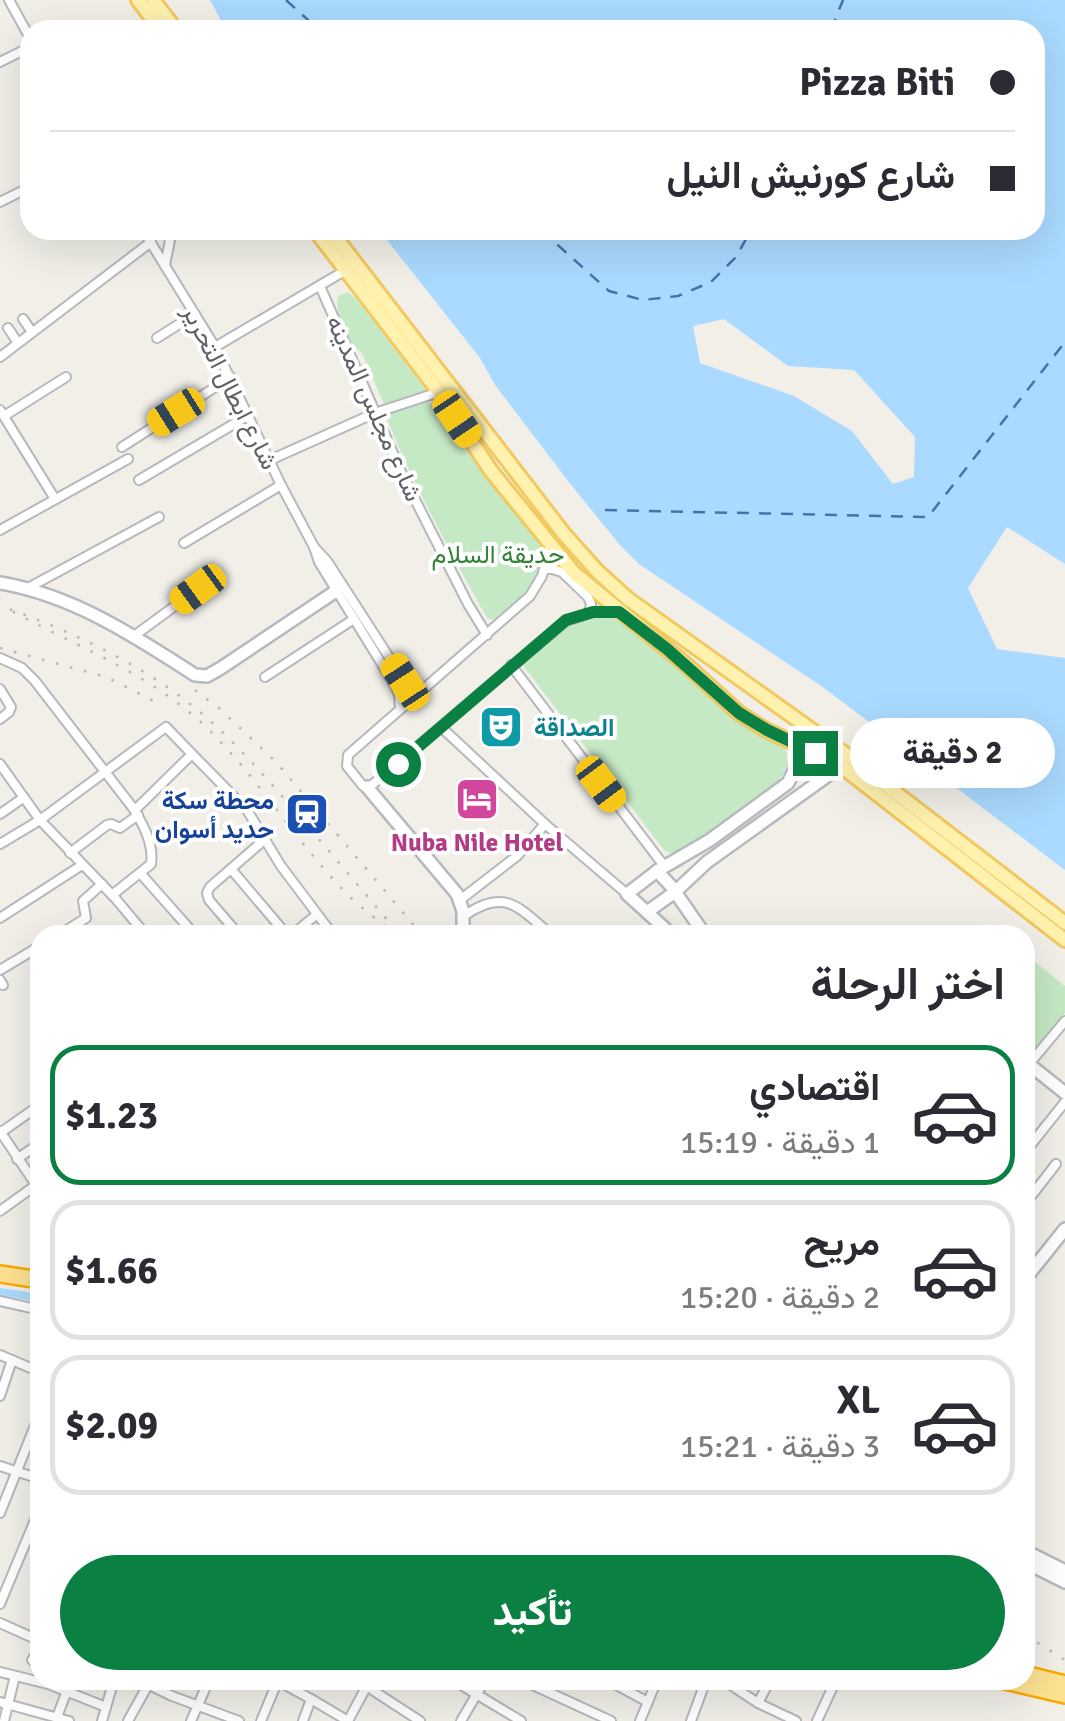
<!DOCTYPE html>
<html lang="ar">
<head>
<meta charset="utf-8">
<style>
  :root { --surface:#fff; --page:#f7f7f7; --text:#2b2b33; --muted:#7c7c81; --line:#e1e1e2; --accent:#0b8043 }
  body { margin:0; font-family:Signika,Vazirmatn,sans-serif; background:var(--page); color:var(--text); direction:rtl; height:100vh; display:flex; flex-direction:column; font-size:38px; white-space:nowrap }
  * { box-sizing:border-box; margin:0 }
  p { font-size:32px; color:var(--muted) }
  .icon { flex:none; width:55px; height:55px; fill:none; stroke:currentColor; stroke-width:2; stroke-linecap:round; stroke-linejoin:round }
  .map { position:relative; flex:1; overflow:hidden; direction:ltr }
  .panel { position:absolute; left:30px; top:925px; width:1005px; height:765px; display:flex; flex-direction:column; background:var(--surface); border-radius:30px; box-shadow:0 10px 40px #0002; direction:rtl }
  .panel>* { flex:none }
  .top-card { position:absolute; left:20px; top:20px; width:1025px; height:220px; border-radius:30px; box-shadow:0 10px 40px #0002; direction:rtl; display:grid; align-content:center; height:220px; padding:0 30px; background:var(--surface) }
  .end { position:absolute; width:45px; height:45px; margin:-22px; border:12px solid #0b8043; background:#fff; box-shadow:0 0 0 5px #fff }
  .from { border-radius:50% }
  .bubble { position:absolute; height:70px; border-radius:35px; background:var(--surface); box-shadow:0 10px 40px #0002; font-size:32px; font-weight:800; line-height:70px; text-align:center; direction:rtl }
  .car { position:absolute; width:30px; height:60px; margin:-30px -15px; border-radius:12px; box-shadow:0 0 8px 2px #0007; background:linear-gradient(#f5c518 24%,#345 0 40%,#f5c518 0 76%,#345 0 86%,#f5c518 0) }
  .top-card b { display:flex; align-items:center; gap:35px; height:95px; font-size:38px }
  .top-card b+b { border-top:2px solid var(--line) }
  .top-card i { width:25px; height:25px; background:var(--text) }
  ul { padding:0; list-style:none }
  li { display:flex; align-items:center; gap:30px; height:140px; margin:0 20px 15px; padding:0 10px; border:5px solid var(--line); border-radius:30px }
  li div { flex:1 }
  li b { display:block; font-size:38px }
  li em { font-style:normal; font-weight:800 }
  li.active { border-color:var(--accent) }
  li>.icon { width:90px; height:90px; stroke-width:1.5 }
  h2 { padding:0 30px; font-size:45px; line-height:120px }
  .primary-button { display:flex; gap:20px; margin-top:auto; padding:20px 30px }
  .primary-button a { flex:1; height:115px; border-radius:60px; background:var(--accent); color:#fff; font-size:40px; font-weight:800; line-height:115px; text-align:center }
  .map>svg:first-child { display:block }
  .green { fill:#c5e8c5 }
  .water { fill:#aadaff; fill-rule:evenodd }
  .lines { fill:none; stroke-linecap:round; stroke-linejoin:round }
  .canal { stroke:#aadaff; stroke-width:8 }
  .ferry { stroke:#4174aa; stroke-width:2.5; stroke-dasharray:12 10; stroke-linecap:butt }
  .street-casing { stroke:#b5b8bc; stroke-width:12 }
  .secondary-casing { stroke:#b6babf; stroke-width:16 }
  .primary-casing { stroke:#f2c960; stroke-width:18 }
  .highway-casing { stroke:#f9ab00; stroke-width:20 }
  .street { stroke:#fff; stroke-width:8 }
  .secondary { stroke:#fff; stroke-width:11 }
  .primary { stroke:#fff2af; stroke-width:12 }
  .highway { stroke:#fde293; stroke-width:15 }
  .rail { stroke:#b6b7b8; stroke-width:2.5; stroke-dasharray:2.5 12; stroke-linecap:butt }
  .route { stroke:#0b8043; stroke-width:12 }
  .labels { text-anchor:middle; stroke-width:8; stroke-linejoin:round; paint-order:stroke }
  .street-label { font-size:25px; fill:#5f6368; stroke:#fff }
  .park-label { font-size:25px; fill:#348238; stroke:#fff }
  .culture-label { font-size:25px; font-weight:bold; fill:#0d838f; stroke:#fff; text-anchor:start }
  .transit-label { font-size:25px; font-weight:bold; fill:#164399; stroke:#fff; text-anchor:end }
  .hotel-label { font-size:25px; font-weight:bold; fill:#b23c85; stroke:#fff }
</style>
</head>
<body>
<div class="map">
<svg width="1065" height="1721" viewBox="0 0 1065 1721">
  <rect width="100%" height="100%" fill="#f1efe8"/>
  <g class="green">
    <path d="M348,292L357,300L426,390L384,404L362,353C346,341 335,314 338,296Z"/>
    <path d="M423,401L435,405L465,450L542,545C547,582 517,599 493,620L487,618C451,553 415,488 387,419L389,412Z"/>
    <path d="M610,615L621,617L713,700L740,720L780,744L787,753L788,765L780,779C751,801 703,843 670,853L664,850L522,664V661L568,623Z"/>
    <polygon points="1025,954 1065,986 1065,1013 1035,1049 1025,1041"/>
  </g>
  <path class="water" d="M210,0H1065V564L1007,527L968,588L997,649L1065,658V870L824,688L639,564L619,544L568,481L495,385L480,358L379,230H1035V30H226ZM724,319L788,366L854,370L915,437L914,477L893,484L852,431L794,396L700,363L693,326Z"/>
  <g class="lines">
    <polyline class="canal" points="0,1292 27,1296 40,1302"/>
    <g class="ferry">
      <polyline points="286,0 319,30"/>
      <polyline points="831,30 843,0"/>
      <polyline points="541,230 609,291 643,300 678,296 711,282 736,257 751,230"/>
      <polyline points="605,510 928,517 1065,342"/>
    </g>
    <g class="street-casing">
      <g id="street">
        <polyline points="9,0 30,38"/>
        <polyline points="0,62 30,47"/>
        <polyline points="0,202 30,187"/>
        <polyline points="143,230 215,347 281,485 314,547 319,562 396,687 399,695 400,708"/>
        <polyline points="165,265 172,230"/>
        <polyline points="320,286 402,474 468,604 487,635"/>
        <polyline points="23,319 32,332"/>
        <polyline points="8,328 18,343"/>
        <polyline points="157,338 195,314"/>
        <polyline points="215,347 346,270"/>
        <polyline points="0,357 151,242"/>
        <polyline points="0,410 55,499"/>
        <polyline points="4,416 66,377"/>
        <polyline points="122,447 231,377"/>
        <polyline points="270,460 375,413 439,392"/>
        <polyline points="139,480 249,415"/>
        <polyline points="0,530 128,459"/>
        <polyline points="184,543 281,485"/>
        <polyline points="314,547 327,561 405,682 418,694"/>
        <polyline points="550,547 542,576 530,596 348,755 347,766 363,786 367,787 373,784 566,621 593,612 619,612"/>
        <polyline points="545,569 552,569 562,572 588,597 591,604 589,613"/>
        <polyline points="26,589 159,517"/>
        <polyline points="134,636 198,589"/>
        <path d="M0,658L22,668L35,681L133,808C143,824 154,844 151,864L112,895"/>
        <polyline points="511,665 665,867"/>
        <polyline points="265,677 354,619"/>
        <polyline points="0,689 11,707 9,712 0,719"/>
        <polyline points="441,727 545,824 627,894"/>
        <polyline points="0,764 40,820 115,898 146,935"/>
        <polyline points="135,810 192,754 247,810 281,866 333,935"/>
        <polyline points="0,814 23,798"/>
        <polyline points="0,844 40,820 166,727 192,754"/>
        <polyline points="70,853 107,825 111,824 120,828 138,815"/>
        <polyline points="231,869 287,935"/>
        <polyline points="141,874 195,935"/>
        <polyline points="460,900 517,856 545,824"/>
        <path d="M464,916C504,887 519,907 551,935"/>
        <polyline points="0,918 82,865"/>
        <polyline points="59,935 86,918 83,901 102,884"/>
        <polyline points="239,935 209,900 207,893 210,887 264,840"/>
        <polyline points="292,935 316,915"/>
        <polyline points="0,970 40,946"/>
        <polyline points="0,980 3,985"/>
        <polyline points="1025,1069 1065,1021"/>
        <polyline points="0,1131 40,1191"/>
        <polyline points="0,1133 40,1105"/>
        <polyline points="1025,1152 1065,1102"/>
        <polyline points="17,1159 40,1143"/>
        <polyline points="1025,1204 1056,1164"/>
        <polyline points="0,1211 36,1185"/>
        <polyline points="0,1301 40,1310"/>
        <polyline points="0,1355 40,1372"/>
        <polyline points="0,1396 12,1360"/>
        <polyline points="0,1466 40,1479"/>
        <polyline points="0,1513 40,1413"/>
        <polyline points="0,1604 40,1508"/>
        <polyline points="0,1623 40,1641"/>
        <polyline points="40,1648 32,1660 40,1666"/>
        <polyline points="0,1672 48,1684 106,1707"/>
        <polyline points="139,1680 172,1696 239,1721"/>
        <polyline points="357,1680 420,1721"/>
        <polyline points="453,1680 521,1721"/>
        <polyline points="522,1680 611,1721"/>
        <polyline points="607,1680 648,1702"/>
        <polyline points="723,1680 758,1703 796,1721"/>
        <polyline points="278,1681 311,1699 303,1721"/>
        <polyline points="311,1699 348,1721"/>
        <polyline points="0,1702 69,1721"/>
        <polyline points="758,1703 770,1680"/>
        <polyline points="57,1717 71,1680"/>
        <polyline points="4,1721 15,1676"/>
        <polyline points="102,1721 114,1680"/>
        <polyline points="128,1721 148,1685"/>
        <polyline points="191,1721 209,1680"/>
        <polyline points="261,1721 278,1680"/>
        <polyline points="348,1721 370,1680"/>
        <polyline points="461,1721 485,1680"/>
        <polyline points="640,1721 657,1680"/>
        <polyline points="691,1721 706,1680"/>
        <polyline points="817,1721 836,1680"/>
      </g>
    </g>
    <g class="secondary-casing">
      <g id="secondary">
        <path d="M0,583C72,595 135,636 195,675L207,676L221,668L336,591"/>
        <polyline points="367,787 457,894 463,911 463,935"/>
        <polyline points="657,871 671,886 705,935"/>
        <polyline points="647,912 675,892 707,862 841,766"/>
        <polyline points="672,935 627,894 657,871 710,840 788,783 798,763 797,745"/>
        <polyline points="1025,1061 1065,1093"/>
        <polyline points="1025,1279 1065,1229"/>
        <polyline points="1025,1551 1065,1571"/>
        <polyline points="1025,1562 1065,1582"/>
      </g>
    </g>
    <g class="primary-casing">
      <g id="primary">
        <polyline points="138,0 161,30"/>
        <polyline points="153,0 176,30"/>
        <polyline points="315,230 439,392 491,471 574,573 684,663 739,713 764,729 841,766 1065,940"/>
        <polyline points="330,230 564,534 598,572 628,599 848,756 1065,923"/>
      </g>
    </g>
    <g class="highway-casing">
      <g id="highway">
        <polyline points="0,1274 40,1280"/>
        <polyline points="1025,1674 1065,1684"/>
        <polyline points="1001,1680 1065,1695"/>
      </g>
    </g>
    <use href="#street" class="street"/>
    <use href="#secondary" class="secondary"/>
    <use href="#primary" class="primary"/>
    <use href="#highway" class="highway"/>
    <g class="rail">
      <polyline points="0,648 106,677 156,702"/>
      <polyline points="195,690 220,709 277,763 422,935"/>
      <path d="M398,935C381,923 365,911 350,897C298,845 260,780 207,728C150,673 75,646 6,608C70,631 135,661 189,703C231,736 266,778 301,818C334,857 367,896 400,935"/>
      <polyline points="1025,1635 1065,1660"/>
    </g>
  </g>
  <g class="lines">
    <polyline class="route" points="398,764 566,620 593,612 619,612 667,649 739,713 767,730 815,753"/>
  </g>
  <defs>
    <g id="theatre-square" transform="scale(2.25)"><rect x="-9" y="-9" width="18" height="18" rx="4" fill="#0f9aa8" stroke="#fff"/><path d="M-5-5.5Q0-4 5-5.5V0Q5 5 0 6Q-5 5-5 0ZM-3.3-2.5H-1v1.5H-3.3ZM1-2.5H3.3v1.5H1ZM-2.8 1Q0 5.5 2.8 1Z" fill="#fff"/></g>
    <g id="hotel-square" transform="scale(2.25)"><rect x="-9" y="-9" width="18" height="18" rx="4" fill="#d1479c" stroke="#fff"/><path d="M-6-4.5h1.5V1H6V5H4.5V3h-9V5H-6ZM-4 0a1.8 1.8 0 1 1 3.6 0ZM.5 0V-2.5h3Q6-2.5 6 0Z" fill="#fff"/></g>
    <g id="station-square" transform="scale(2.25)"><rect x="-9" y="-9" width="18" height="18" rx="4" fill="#1a4fb4" stroke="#fff"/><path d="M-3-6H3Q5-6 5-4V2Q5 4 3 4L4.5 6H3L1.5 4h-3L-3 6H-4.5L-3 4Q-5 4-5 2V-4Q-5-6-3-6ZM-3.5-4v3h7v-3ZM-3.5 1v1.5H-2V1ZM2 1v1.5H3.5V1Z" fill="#fff"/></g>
  </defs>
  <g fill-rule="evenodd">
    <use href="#theatre-square" x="501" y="727"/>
    <use href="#hotel-square" x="477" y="799"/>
    <use href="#station-square" x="307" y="814"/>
  </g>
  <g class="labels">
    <g class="street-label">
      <text transform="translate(231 387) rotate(63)" y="9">شارع ابطال التحرير</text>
      <text transform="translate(375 408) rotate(66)" y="9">شارع مجلس المدينه</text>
    </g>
    <g class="park-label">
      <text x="498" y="563">حديقة السلام</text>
    </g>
    <g class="culture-label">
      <text x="534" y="736">الصداقة</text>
    </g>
    <g class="transit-label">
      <text x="274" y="809">محطة سكة<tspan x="274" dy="29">حديد أسوان</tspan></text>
    </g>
    <g class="hotel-label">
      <text x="477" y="851">Nuba Nile Hotel</text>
    </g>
  </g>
</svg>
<i class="end from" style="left:398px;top:764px"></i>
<i class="end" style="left:815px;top:753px"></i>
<div class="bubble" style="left:850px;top:718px;width:205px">2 دقيقة</div>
<i class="car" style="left:176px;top:412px;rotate:238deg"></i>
<i class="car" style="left:457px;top:419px;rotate:146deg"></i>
<i class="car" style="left:198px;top:589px;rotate:234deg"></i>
<i class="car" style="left:405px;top:682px;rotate:327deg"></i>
<i class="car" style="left:601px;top:784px;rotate:143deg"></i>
<div class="top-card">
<b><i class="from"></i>Pizza Biti</b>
<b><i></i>شارع كورنيش النيل</b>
</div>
<section class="panel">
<h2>اختر الرحلة</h2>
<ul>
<li class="active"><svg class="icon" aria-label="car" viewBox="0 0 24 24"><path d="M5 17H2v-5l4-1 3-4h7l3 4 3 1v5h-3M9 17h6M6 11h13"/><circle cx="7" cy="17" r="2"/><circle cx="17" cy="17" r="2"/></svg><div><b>اقتصادي</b><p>1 دقيقة · 15:19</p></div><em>$1.23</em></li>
<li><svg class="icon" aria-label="car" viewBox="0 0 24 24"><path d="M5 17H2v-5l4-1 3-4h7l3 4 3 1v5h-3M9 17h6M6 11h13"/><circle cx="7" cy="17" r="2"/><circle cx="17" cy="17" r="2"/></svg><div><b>مريح</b><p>2 دقيقة · 15:20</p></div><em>$1.66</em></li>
<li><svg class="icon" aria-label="car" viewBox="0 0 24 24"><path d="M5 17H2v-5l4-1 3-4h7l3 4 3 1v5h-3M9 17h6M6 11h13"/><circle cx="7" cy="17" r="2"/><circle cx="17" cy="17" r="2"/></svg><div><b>XL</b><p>3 دقيقة · 15:21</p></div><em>$2.09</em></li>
</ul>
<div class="primary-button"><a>تأكيد</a></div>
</section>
</div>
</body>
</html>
